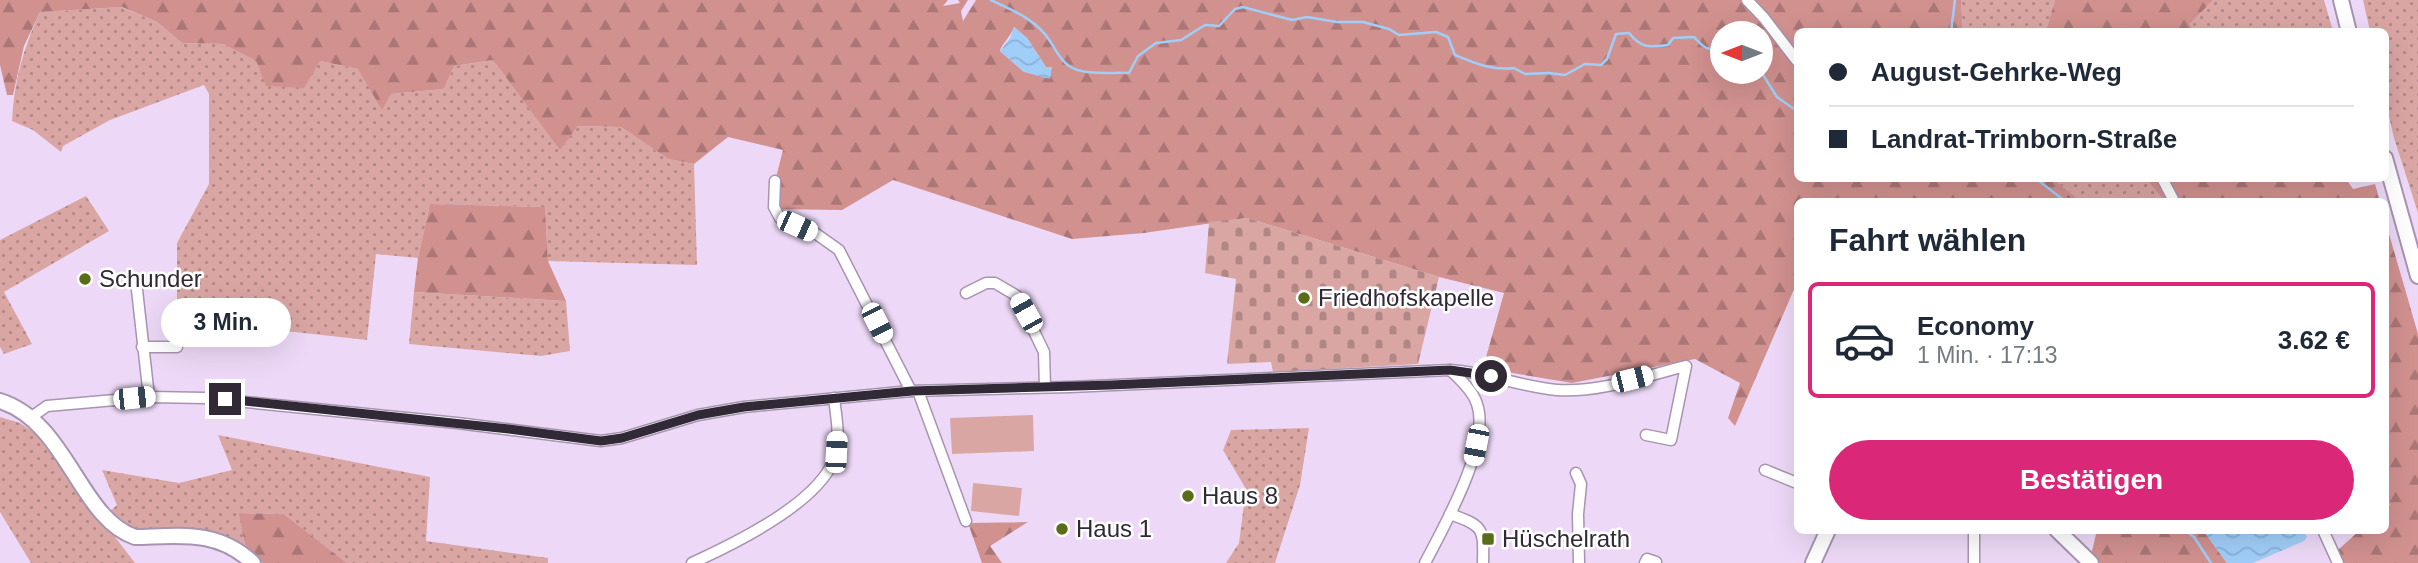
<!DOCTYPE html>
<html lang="de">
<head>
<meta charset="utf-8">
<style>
  :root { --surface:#fff; --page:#f6f6f7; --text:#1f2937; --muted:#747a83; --line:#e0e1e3; --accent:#db2777 }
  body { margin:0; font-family:Arial,sans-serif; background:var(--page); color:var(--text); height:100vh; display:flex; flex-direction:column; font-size:26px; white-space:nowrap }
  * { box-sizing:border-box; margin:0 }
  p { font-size:23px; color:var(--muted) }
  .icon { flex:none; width:38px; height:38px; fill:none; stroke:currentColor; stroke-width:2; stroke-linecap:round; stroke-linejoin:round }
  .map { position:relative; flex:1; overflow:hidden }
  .side { position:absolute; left:1794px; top:198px; width:595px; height:336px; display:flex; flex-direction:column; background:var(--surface); border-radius:10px; box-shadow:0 7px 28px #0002 }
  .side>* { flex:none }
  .guide { position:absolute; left:1794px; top:28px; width:595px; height:154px; border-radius:10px; box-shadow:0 7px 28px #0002; display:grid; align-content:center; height:154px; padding:0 35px; background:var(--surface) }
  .needle { width:46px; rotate:270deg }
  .tools { position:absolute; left:1710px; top:21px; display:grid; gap:14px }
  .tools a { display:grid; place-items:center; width:63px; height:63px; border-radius:50%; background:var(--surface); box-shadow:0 7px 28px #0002; font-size:35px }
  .end { position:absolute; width:32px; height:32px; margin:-16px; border:9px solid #312935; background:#fff; box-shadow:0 0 0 4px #fff }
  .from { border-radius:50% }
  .bubble { position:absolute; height:49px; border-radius:24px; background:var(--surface); box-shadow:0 7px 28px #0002; font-size:23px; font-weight:600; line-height:49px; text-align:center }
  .car { position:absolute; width:21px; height:42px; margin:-21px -10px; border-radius:9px; box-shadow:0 0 5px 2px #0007; background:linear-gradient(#fff 24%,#345 0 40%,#fff 0 76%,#345 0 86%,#fff 0) }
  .guide b { display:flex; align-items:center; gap:24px; height:66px; font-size:26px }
  .guide b+b { border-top:2px solid var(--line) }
  .guide i { width:18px; height:18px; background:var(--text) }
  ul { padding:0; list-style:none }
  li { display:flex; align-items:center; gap:21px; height:116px; margin:0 14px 10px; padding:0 21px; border:4px solid var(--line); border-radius:10px }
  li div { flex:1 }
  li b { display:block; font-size:26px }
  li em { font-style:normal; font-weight:600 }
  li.on { border-color:var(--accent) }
  li>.icon { width:63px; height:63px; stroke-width:1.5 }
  h2 { padding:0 35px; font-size:32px; line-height:84px }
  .cta { display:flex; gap:14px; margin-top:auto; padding:14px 35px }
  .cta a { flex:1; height:80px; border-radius:42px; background:var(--accent); color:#fff; font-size:28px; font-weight:600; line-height:80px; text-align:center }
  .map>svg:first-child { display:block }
  .grass { fill:url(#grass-dots) }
  .forest { fill:url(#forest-firs); fill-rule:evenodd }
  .cemetery { fill:url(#cemetery-stones) }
  .garden { fill:#daa6a4 }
  .water { fill:url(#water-waves) }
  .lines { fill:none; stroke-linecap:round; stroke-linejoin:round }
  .stream { stroke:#a0cef9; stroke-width:2.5 }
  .street-casing { stroke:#a794b0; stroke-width:13 }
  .secondary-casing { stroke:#a794b0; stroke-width:18 }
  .street { stroke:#fff; stroke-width:10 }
  .secondary { stroke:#fff; stroke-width:14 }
  .route { stroke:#312935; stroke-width:9 }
  .poi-dot { fill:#5b6c18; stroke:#fff; stroke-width:2.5 }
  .labels { text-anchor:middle; stroke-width:5; stroke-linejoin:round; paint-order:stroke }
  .poi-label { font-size:24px; fill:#312935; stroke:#fff; text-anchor:start }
</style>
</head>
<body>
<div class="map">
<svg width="2418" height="563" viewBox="0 0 2418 563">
  <defs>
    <pattern id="grass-dots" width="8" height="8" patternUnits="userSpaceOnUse" patternTransform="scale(1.75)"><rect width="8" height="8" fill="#daa6a4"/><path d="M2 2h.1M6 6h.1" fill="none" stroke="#b18786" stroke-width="1.8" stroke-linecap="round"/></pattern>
    <pattern id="forest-firs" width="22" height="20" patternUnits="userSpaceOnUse" patternTransform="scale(1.75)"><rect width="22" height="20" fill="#d1918f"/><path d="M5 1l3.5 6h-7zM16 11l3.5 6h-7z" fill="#aa7676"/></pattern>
    <pattern id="cemetery-stones" width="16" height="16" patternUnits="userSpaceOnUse" patternTransform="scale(1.75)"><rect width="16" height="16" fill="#daa6a4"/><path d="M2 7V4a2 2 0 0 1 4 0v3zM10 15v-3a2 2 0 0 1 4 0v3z" fill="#b18786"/></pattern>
    <pattern id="water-waves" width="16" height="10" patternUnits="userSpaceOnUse" patternTransform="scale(1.75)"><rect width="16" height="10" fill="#a0cef9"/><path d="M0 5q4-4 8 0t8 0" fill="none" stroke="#8ab1d6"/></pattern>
  </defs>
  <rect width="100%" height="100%" fill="#edd9f7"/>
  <g class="grass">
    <polygon points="1961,0 2055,0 2046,32 1963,31"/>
    <polygon points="2213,0 2324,0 2333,31 2193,31 2190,24"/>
    <polygon points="2363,0 2418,0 2418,213 2394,138 2385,99 2385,32 2370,31"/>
    <path d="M121,7L157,22L182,43L223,44L256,61L267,86L320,61L358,69L391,94L444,89L454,66L493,60L560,149L578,126L621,127L668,159L694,164L697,265L548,261L545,207L430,204L418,258L376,254L367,340L213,323L211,343L177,340V243L209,184V94L204,85L110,120L63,146L61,152L33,130L12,121C14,81 23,49 40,12Z"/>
    <polygon points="2053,179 2146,179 2164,201 2081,201"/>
    <polygon points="86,196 109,231 4,292 32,344 4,354 0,347 0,240"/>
    <polygon points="414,292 566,301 570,351 541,356 409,344"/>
    <polygon points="0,417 20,423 35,433 135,563 31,563 0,512"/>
    <polygon points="1309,428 1300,485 1275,563 1226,563 1239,543 1246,489 1223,450 1231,430"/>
    <polygon points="218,435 430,477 426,541 548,558 548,563 347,563 284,514 240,513 245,545 197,529 137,532 109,512 117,505 102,470 179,483 232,470"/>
  </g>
  <g class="forest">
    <path d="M0,0H948L943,6L960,3L958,0H968L961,11L963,21L976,0H1961L1963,31L1797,32V178L2053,179L2081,201H1797V288L1795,287L1735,426L1728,418L1740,383L1695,359L1572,383L1483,368L1504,293L1439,277L1247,218L1144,233L1072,239L893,180L842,210L768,209L783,150L728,137L694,164L668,159L621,127L578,126L560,150L493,60L454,66L444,89L391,94L382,110L358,69L320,61L304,88L266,86L256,61L223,44L182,43L157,22L122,7L40,12L24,46L13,95H7L0,65ZM1014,27L1027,38L1046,67L1024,72L1000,51C1001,45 1011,36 1014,27ZM1722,33H1760V72H1722Z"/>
    <polygon points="2055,0 2213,0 2190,24 2193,31 2046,31"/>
    <polygon points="2146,179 2346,179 2353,189 2375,184 2380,201 2164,201"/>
    <polygon points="430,204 545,207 548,261 566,301 414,292 418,258"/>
    <polygon points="2385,220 2418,334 2418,563 2344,563 2338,550 2360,530 2385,530 2385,509 2390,505 2385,496"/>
    <polygon points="239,513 284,514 347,563 263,563 245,545"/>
    <polygon points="1028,522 990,546 1002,563 982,563 968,523"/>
    <polygon points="2097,530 2203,530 2227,563 2100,563 2091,555"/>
  </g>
  <polygon class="cemetery" points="1247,218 1439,277 1418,364 1273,372 1271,362 1227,364 1236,279 1205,273 1209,222"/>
  <g class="garden">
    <polygon points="1033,415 1034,451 952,454 950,418"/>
    <polygon points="973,483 1022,488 1019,516 971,511"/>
  </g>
  <g class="water">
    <polygon points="1014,27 1027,38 1046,67 1052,67 1050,79 1024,72 1000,51 1010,38"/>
    <polygon points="2203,530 2304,530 2307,537 2304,541 2253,563 2227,563"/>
  </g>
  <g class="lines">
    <g class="stream">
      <path d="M991,0C1012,10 1037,20 1050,41C1056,50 1059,59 1069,66C1084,76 1112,72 1129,73L1138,56L1156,43L1181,40L1205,25L1219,26L1235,9L1243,7L1292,20L1307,17L1337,22H1363L1389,29L1399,35L1436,32L1448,37L1455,55C1475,63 1492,71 1514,68L1525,74L1549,73L1565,75L1585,64L1601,65L1607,59L1616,34L1629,33C1642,49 1649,47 1668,45L1673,38L1694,37C1703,47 1708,52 1722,48"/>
      <polyline points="1951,32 1955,0"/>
      <polyline points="1760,70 1777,97 1797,111"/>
      <polyline points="2035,178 2065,201"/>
      <polyline points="2185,530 2194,537 2211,563"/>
    </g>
    <g class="street-casing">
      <g id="street">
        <polyline points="1747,0 1764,18 1797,61"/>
        <polyline points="2162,178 2174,201"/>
        <polyline points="775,181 774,207 780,218 815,233 839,250 911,391"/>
        <polyline points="136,281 149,397"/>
        <polyline points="966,293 986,283 995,283 1017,296 1044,352 1045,387"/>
        <polyline points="142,347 177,347"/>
        <polyline points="918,391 966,521"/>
        <path d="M30,418L47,406L149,397L205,398L457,423L601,441L622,438L698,415L744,407L911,391L1070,387L1450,370C1486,372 1521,387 1557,390C1600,393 1645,376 1686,366L1671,440L1646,435"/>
        <polyline points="1765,470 1797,483"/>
        <polyline points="1576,473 1581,484 1578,514 1579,563"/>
        <path d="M1450,514C1483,526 1484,527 1483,563"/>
        <polyline points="1974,530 1974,563"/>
        <polyline points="2323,530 2338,563"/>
        <path d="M692,563C734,544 825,500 836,453C840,436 836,415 834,398"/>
        <path d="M1425,563C1444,526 1491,445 1477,404C1473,391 1460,379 1450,370"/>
        <polyline points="1645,563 1647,559 1656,562"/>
      </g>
    </g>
    <g class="secondary-casing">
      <g id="secondary">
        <polyline points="2341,0 2349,32"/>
        <polyline points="2385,158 2418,276"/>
        <path d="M0,401C67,422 80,519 135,537C180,536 217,529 253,563"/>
        <polyline points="2057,530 2091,563"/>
        <polyline points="1813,563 1828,530"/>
      </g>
    </g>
    <use href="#street" class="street"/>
    <use href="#secondary" class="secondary"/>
  </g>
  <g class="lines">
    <polyline class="route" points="225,399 509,429 601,441 622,438 698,415 744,407 912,391 1111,385 1450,370 1491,376"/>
  </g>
  <g class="poi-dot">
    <circle cx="85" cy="279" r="7"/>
    <circle cx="1304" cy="298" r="7"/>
    <circle cx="1188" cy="496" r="7"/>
    <circle cx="1062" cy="529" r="7"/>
    <rect x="1481" y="532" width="14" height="14" rx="3.5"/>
  </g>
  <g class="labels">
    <g class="poi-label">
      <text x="99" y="287">Schunder</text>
      <text x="1318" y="306">Friedhofskapelle</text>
      <text x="1202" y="504">Haus 8</text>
      <text x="1076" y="537">Haus 1</text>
      <text x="1502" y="547">Hüschelrath</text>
    </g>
  </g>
</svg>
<div class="tools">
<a><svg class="needle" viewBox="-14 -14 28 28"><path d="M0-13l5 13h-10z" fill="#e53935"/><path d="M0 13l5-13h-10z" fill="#747a83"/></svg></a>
</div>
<i class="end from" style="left:1491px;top:376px"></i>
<i class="end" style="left:225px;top:399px"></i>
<div class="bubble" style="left:161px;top:298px;width:130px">3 Min.</div>
<i class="car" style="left:797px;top:226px;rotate:114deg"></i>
<i class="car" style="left:1026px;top:313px;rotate:331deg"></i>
<i class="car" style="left:877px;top:323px;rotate:153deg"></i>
<i class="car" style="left:1632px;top:379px;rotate:76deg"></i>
<i class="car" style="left:134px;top:398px;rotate:84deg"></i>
<i class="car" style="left:1476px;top:445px;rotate:191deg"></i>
<i class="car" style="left:836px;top:452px;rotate:3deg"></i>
<div class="guide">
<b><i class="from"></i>August-Gehrke-Weg</b>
<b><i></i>Landrat-Trimborn-Straße</b>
</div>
<section class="side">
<h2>Fahrt wählen</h2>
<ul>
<li class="on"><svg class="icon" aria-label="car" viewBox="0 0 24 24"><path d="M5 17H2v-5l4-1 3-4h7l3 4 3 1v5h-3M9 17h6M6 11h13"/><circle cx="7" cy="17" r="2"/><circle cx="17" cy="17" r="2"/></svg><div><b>Economy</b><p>1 Min. · 17:13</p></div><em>3.62 €</em></li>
</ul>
<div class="cta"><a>Bestätigen</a></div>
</section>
</div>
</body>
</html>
